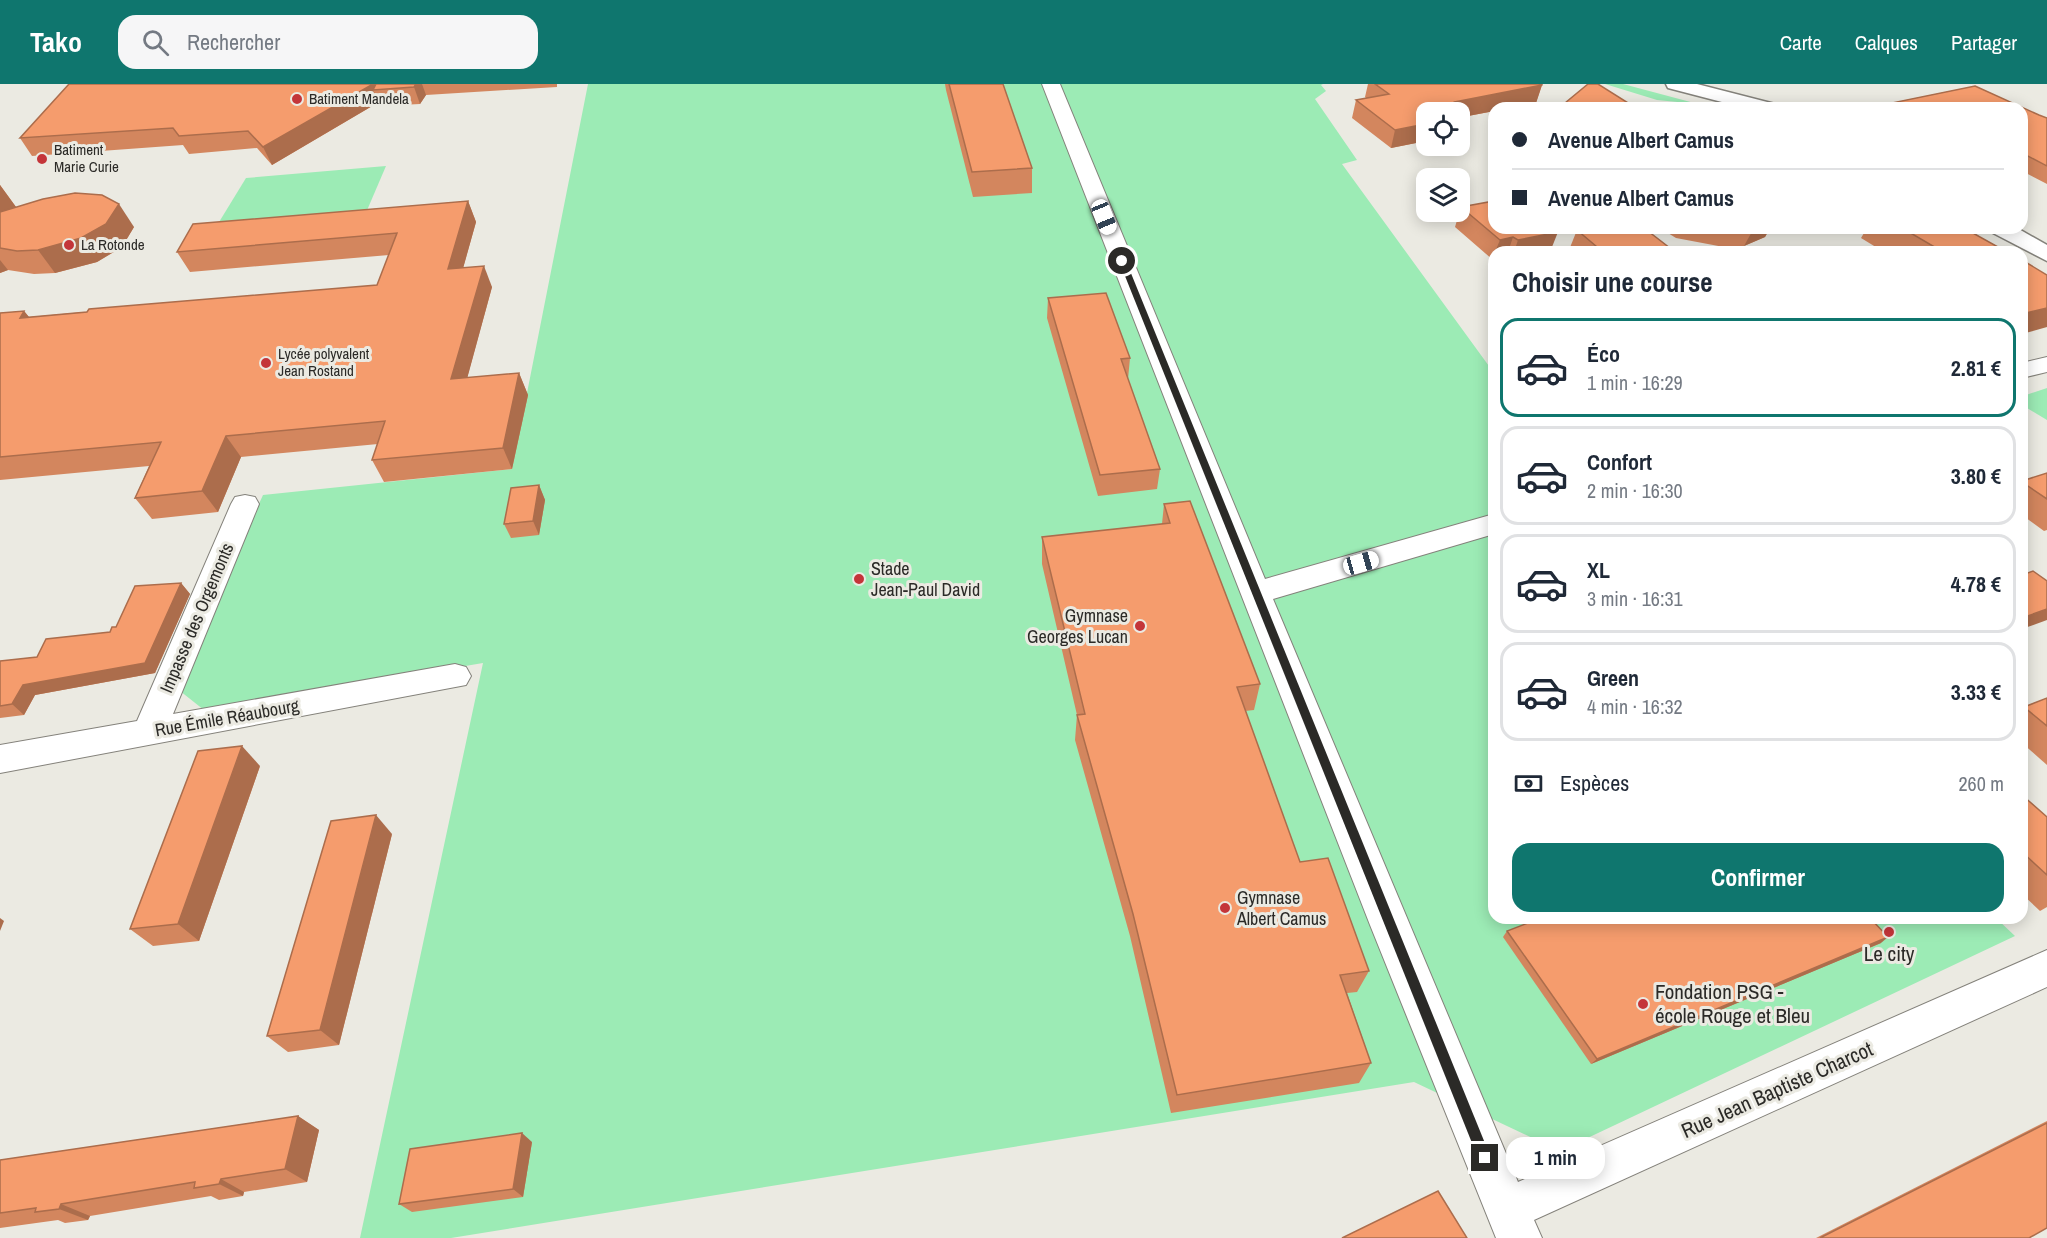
<!DOCTYPE html>
<html lang="fr">
<head>
<meta charset="utf-8">
<style>
  :root { --surface:#fff; --page:#f6f6f7; --text:#1f2937; --muted:#747a83; --line:#e0e1e3; --accent:#0f766e }
  body { margin:0; font-family:"Archivo Narrow",sans-serif; background:var(--page); color:var(--text); height:100vh; display:flex; flex-direction:column; font-size:22px; white-space:nowrap }
  * { box-sizing:border-box; margin:0 }
  p { font-size:20px; color:var(--muted) }
  .icon { flex:none; width:33px; height:33px; fill:none; stroke:currentColor; stroke-width:2; stroke-linecap:round; stroke-linejoin:round }
  .map { position:relative; flex:1; overflow:hidden }
  .drawer { position:absolute; left:1488px; top:162px; width:540px; height:678px; display:flex; flex-direction:column; background:var(--surface); border-radius:18px; box-shadow:0 3px 15px #0003 }
  .drawer>* { flex:none }
  .guide { position:absolute; left:1488px; top:18px; width:540px; height:132px; border-radius:18px; box-shadow:0 3px 15px #0003; display:grid; align-content:center; height:132px; padding:0 24px; background:var(--surface) }
  .fabs { position:absolute; left:1416px; top:18px; display:grid; gap:12px }
  .fabs a { display:grid; place-items:center; width:54px; height:54px; border-radius:12px; background:var(--surface); box-shadow:0 3px 15px #0003; font-size:30px }
  .end { position:absolute; width:27px; height:27px; margin:-14px; border:8px solid #2b2a27; background:#fff; box-shadow:0 0 0 3px #fff }
  .from { border-radius:50% }
  .bubble { position:absolute; height:42px; border-radius:18px; background:var(--surface); box-shadow:0 3px 15px #0003; font-size:20px; font-weight:700; line-height:42px; text-align:center }
  .car { position:absolute; width:18px; height:36px; margin:-18px -9px; border-radius:8px; box-shadow:0 0 4px 2px #0007; background:linear-gradient(#fff 24%,#345 0 40%,#fff 0 76%,#345 0 86%,#fff 0) }
  .guide b { display:flex; align-items:center; gap:21px; height:57px; font-size:22px }
  .guide b+b { border-top:2px solid var(--line) }
  .guide i { width:15px; height:15px; background:var(--text) }
  ul { padding:0; list-style:none }
  li { display:flex; align-items:center; gap:18px; height:99px; margin:0 12px 9px; padding:0 12px; border:3px solid var(--line); border-radius:18px }
  li div { flex:1 }
  li b { display:block; font-size:22px }
  li em { font-style:normal; font-weight:700 }
  li.active { border-color:var(--accent) }
  li>.icon { width:54px; height:54px; stroke-width:1.5 }
  h2 { padding:0 24px; font-size:27px; line-height:72px }
  .pay { display:flex; align-items:center; gap:15px; height:66px; padding:0 24px; font-size:22px }
  .pay p { margin-inline-start:auto }
  .button { display:flex; gap:12px; margin-top:auto; padding:12px 24px }
  .button a { flex:1; height:69px; border-radius:18px; background:var(--accent); color:#fff; font-size:24px; font-weight:700; line-height:69px; text-align:center }
  header { display:flex; align-items:center; gap:36px; box-sizing:border-box; height:84px; padding:0 30px; background:var(--accent); color:#fff }
  header strong { font-size:28px }
  nav { display:flex; gap:33px; margin-inline-start:auto; font-size:21px }
  .search { width:420px; height:54px; background:var(--page); display:flex; align-items:center; gap:15px; box-sizing:border-box; padding:0 21px; border-radius:18px; color:var(--muted); font-size:22px }
  .map>svg:first-child { display:block }
  .green { fill:#9cebb5 }
  .lines { fill:none; stroke-linecap:round; stroke-linejoin:round }
  .minor-casing { stroke:#84827b; stroke-width:2 }
  .secondary-casing { stroke:#84827b; stroke-width:3 }
  .minor { fill:#fff; fill-rule:evenodd }
  .secondary { fill:#fff; fill-rule:evenodd }
  .wall { fill:#d3865e }
  .shaded-wall { fill:#ac6d4c }
  .building { fill:#f59c6d; stroke:#ac6d4c; stroke-width:1.5 }
  .route { fill:#2b2a27 }
  .poi-dot { fill:#c43539; stroke:#ebeae2; stroke-width:2 }
  .labels { text-anchor:middle; stroke-width:6; stroke-linejoin:round; paint-order:stroke }
  .far-poi-label { font-size:15px; fill:#2b2a27; stroke:#ebeae2; text-anchor:start }
  .poi-label { font-size:18px; fill:#2b2a27; stroke:#ebeae2; text-anchor:start }
  .street-label { font-size:18px; fill:#2b2a27; stroke:#ebeae2 }
  .near-poi-label { font-size:21px; fill:#2b2a27; stroke:#ebeae2 }
  .near-street-label { font-size:21px; fill:#2b2a27; stroke:#ebeae2 }
</style>
</head>
<body>
<header>
<strong>Tako</strong>
<div class="search"><svg class="icon" aria-label="search" viewBox="0 0 24 24"><circle cx="10" cy="10" r="6"/><path d="M15 15l6 6"/></svg>Rechercher</div>
<nav><a>Carte</a><a>Calques</a><a>Partager</a></nav>
</header>
<div class="map">
<svg width="2047" height="1154" viewBox="0 0 2047 1154">
  <rect width="100%" height="100%" fill="#ebeae2"/>
  <g class="green">
    <polygon points="588,0 1323,0 1321,1 1326,7 1315,15 1357,76 1342,80 1494,289 1494,834 1996,834 2015,852 1560,1067 1414,998 451,1154 360,1154 483,579 204,626 175,603 263,411 512,385"/>
    <polygon points="1605,0 1623,0 1698,20 1657,16"/>
    <polygon points="386,82 365,131 216,143 246,94"/>
    <polygon points="2047,304 2047,336 2022,321 2022,309 2026,311"/>
  </g>
  <g class="lines">
    <g class="minor-casing">
      <g id="minor">
        <polygon points="1042,0 1060,0 1265,495 1494,430 1494,450 1273,515 1518,1098 2047,866 2047,903 1534,1136 1542,1154 1496,1154 1370,841"/>
        <polygon points="2047,273 2047,288 2022,294 2022,279"/>
        <polygon points="245,411 255,413 259,420 173,630 455,580 466,583 471,592 466,601 0,689 0,661 137,637 231,420 235,413"/>
      </g>
    </g>
    <g class="secondary-casing">
      <g id="secondary">
        <polygon points="1666,0 1697,0 1775,20 1778,24 1745,24 1668,4"/>
        <polygon points="1990,144 2017,144 2047,161 2047,177 1993,149"/>
      </g>
    </g>
    <use href="#minor" class="minor"/>
    <use href="#secondary" class="secondary"/>
  </g>
  <g class="wall">
    <polygon points="69,0 557,0 557,3 426,11 420,20 381,22 379,18 272,81 257,64 189,70 183,61 32,72 20,54"/>
    <polygon points="945,0 1003,0 1032,84 1032,109 973,113 946,6"/>
    <polygon points="1368,0 1542,0 1542,1 1536,19 1468,32 1464,46 1462,46 1426,28 1426,62 1433,62 1422,64 1416,59 1391,64 1352,34 1356,16 1366,14 1365,13"/>
    <polygon points="1975,2 2039,31 2047,34 2047,100 2022,87 2022,24 1881,24 1882,21"/>
    <polygon points="0,101 16,123 134,143 122,163 97,178 55,189 34,190 8,186 0,189"/>
    <polygon points="468,117 476,138 463,184 492,203 467,294 519,289 528,311 512,385 384,398 372,376 378,360 241,373 218,428 152,435 135,414 149,382 0,396 0,229 24,227 29,233 377,201 389,171 190,188 177,168"/>
    <polygon points="1461,123 1550,168 1494,168 1494,176 1493,176 1455,143"/>
    <polygon points="1660,144 1770,144 1765,153 1744,162 1729,164 1676,154"/>
    <polygon points="1867,144 1964,144 2007,168 1884,168 1861,154"/>
    <polygon points="1610,145 1675,168 1571,168 1569,166 1577,146"/>
    <polygon points="1048,214 1130,274 1128,295 1160,385 1157,405 1098,412 1047,234"/>
    <polygon points="2047,389 2047,446 2044,447 2022,431 2022,397"/>
    <polygon points="539,401 545,416 539,451 511,454 504,440"/>
    <polygon points="1164,420 1260,600 1254,626 1245,627 1300,778 1369,887 1357,908 1347,909 1371,979 1359,999 1171,1029 1130,852 1075,656 1077,631 1042,480 1042,453 1162,440"/>
    <polygon points="181,499 190,510 155,589 35,611 24,631 0,634 0,577 37,573 110,548 116,543"/>
    <polygon points="2047,614 2047,681 2022,659 2022,625 2024,623"/>
    <polygon points="260,682 199,857 153,862 130,845"/>
    <polygon points="2022,711 2047,733 2047,823 2040,827 2022,810"/>
    <polygon points="392,750 339,961 288,968 267,952"/>
    <polygon points="1507,847 1881,859 1591,980 1503,853"/>
    <polygon points="298,1032 319,1046 307,1098 244,1108 243,1112 219,1116 211,1112 90,1132 88,1136 65,1139 58,1136 0,1144 0,1076"/>
    <polygon points="2047,1037 2047,1144 2029,1154 1816,1154"/>
    <polygon points="532,1058 523,1113 412,1128 399,1120"/>
  </g>
  <g class="shaded-wall">
    <polygon points="373,0 379,0 373,6 379,18 272,81 263,63"/>
    <polygon points="416,0 422,0 426,11 420,20 414,3"/>
    <polygon points="1542,1 1536,19 1510,24 1494,24 1494,27 1468,32 1464,46 1462,46 1460,54 1460,28 1455,18"/>
    <polygon points="1420,41 1416,59 1391,64 1395,46"/>
    <polygon points="1426,49 1426,62 1433,62 1422,64"/>
    <polygon points="0,101 16,123 0,143"/>
    <polygon points="468,117 476,138 457,206 448,185"/>
    <polygon points="119,120 134,143 122,163 97,178 55,189 38,166"/>
    <polygon points="1754,144 1770,144 1765,153 1744,162"/>
    <polygon points="1558,148 1550,168 1514,168 1518,156"/>
    <polygon points="1513,153 1508,168 1495,168 1500,156"/>
    <polygon points="0,176 8,186 0,189"/>
    <polygon points="484,182 492,203 461,317 451,295"/>
    <polygon points="2047,224 2047,243 2022,250 2022,230"/>
    <polygon points="24,227 41,248 20,234"/>
    <polygon points="519,289 528,311 512,385 503,364"/>
    <polygon points="226,352 241,373 218,428 202,407"/>
    <polygon points="539,401 545,416 539,451 533,437"/>
    <polygon points="181,499 190,510 155,589 35,611 24,631 12,620 23,601 145,579"/>
    <polygon points="2047,525 2047,536 2022,545 2022,534"/>
    <polygon points="242,662 260,682 199,857 178,840"/>
    <polygon points="376,731 392,750 339,961 320,946"/>
    <polygon points="0,834 4,837 0,847"/>
    <polygon points="1888,853 1881,859 1591,980 1597,975"/>
    <polygon points="298,1032 319,1046 307,1098 285,1085"/>
    <polygon points="522,1049 532,1058 523,1113 513,1105"/>
    <polygon points="221,1095 244,1108 243,1112 219,1100"/>
    <polygon points="61,1120 90,1132 88,1136 59,1125"/>
  </g>
  <g class="building">
    <polygon points="69,0 373,0 263,63 248,47 179,52 173,44 20,54"/>
    <polygon points="376,0 416,0 414,3 373,6"/>
    <polygon points="949,0 1003,0 1032,84 972,88"/>
    <polygon points="1375,0 1542,0 1542,1 1455,18 1470,28 1460,30 1460,28 1426,28 1426,45 1420,41 1395,46 1356,16 1389,10"/>
    <polygon points="1588,0 1598,0 1633,22 1632,24 1559,24"/>
    <polygon points="1975,2 2039,31 2047,34 2047,82 2022,69 2022,24 1887,24 1882,21"/>
    <polygon points="1460,33 1464,37 1460,38"/>
    <polygon points="75,109 102,111 119,120 106,140 81,154 38,166 17,167 0,164 0,128 43,115"/>
    <polygon points="468,117 448,185 484,182 451,295 519,289 503,364 372,376 385,337 226,352 202,407 135,414 161,358 0,373 0,229 24,227 20,234 87,228 89,225 377,201 397,149 177,168 193,140"/>
    <polygon points="1494,117 1494,144 1553,144 1558,148 1518,156 1513,153 1500,156 1461,123"/>
    <polygon points="1579,144 1608,144 1610,145 1616,144 1644,144 1675,168 1603,168 1577,146"/>
    <polygon points="1902,144 1964,144 2007,168 1943,168"/>
    <polygon points="2022,176 2047,191 2047,224 2022,230"/>
    <polygon points="1106,209 1130,274 1121,275 1160,385 1100,391 1048,214"/>
    <polygon points="2047,389 2047,415 2022,398 2022,397"/>
    <polygon points="539,401 533,437 504,440 511,404"/>
    <polygon points="1190,417 1260,600 1237,603 1300,778 1328,774 1369,887 1340,891 1371,979 1177,1011 1133,830 1077,631 1085,630 1042,453 1170,439 1164,420"/>
    <polygon points="2033,487 2047,497 2047,525 2022,534 2022,491"/>
    <polygon points="181,499 145,579 23,601 12,620 0,622 0,577 37,573 46,555 110,548 112,543 116,543 135,502"/>
    <polygon points="2047,614 2047,642 2024,623"/>
    <polygon points="242,662 178,840 130,845 198,667"/>
    <polygon points="2022,711 2047,733 2047,791 2022,768"/>
    <polygon points="376,731 320,946 267,952 331,737"/>
    <polygon points="1541,834 1870,834 1888,853 1597,975 1507,847"/>
    <polygon points="298,1032 285,1085 221,1095 219,1100 194,1104 195,1098 61,1120 59,1125 35,1128 36,1124 0,1129 0,1076"/>
    <polygon points="2047,1039 2047,1144 2029,1154 1820,1154"/>
    <polygon points="522,1049 513,1105 399,1120 410,1065"/>
    <polygon points="1438,1107 1467,1154 1342,1154"/>
  </g>
  <polygon class="route" points="1122,175 1126,177 1491,1074 1485,1081 1478,1074 1119,177"/>
  <g class="poi-dot">
    <circle cx="297" cy="15" r="6"/>
    <circle cx="42" cy="75" r="6"/>
    <circle cx="69" cy="161" r="6"/>
    <circle cx="266" cy="279" r="6"/>
    <circle cx="859" cy="495" r="6"/>
    <circle cx="1140" cy="542" r="6"/>
    <circle cx="1225" cy="824" r="6"/>
    <circle cx="1889" cy="848" r="6"/>
    <circle cx="1643" cy="920" r="6"/>
  </g>
  <g class="labels">
    <g class="far-poi-label">
      <text x="309" y="20">Batiment Mandela</text>
      <text x="54" y="71">Batiment<tspan x="54" dy="17">Marie Curie</tspan></text>
      <text x="81" y="166">La Rotonde</text>
      <text x="278" y="275">Lycée polyvalent<tspan x="278" dy="17">Jean Rostand</tspan></text>
    </g>
    <g class="poi-label">
      <text x="871" y="491">Stade<tspan x="871" dy="21">Jean-Paul David</tspan></text>
      <text x="1128" y="538" text-anchor="end">Gymnase<tspan x="1128" dy="21">Georges Lucan</tspan></text>
      <text x="1237" y="820">Gymnase<tspan x="1237" dy="21">Albert Camus</tspan></text>
    </g>
    <g class="street-label">
      <text transform="translate(197 534) rotate(-67)" y="6">Impasse des Orgemonts</text>
      <text transform="translate(227 634) rotate(-10)" y="6">Rue Émile Réaubourg</text>
    </g>
    <g class="near-poi-label">
      <text x="1889" y="877">Le city</text>
      <text x="1655" y="915" text-anchor="start">Fondation PSG -<tspan x="1655" dy="24">école Rouge et Bleu</tspan></text>
    </g>
    <g class="near-street-label">
      <text transform="translate(1777 1006) rotate(-24)" y="7">Rue Jean Baptiste Charcot</text>
    </g>
  </g>
</svg>
<div class="fabs">
<a><svg class="icon" aria-label="locate" viewBox="0 0 24 24"><circle cx="12" cy="12" r="6"/><path d="M12 2v4M12 18v4M2 12h4M18 12h4"/></svg></a>
<a><svg class="icon" aria-label="layers" viewBox="0 0 24 24"><path d="M12 4l9 5-9 5-9-5zM3 14l9 5 9-5"/></svg></a>
</div>
<i class="end from" style="left:1122px;top:177px"></i>
<i class="end" style="left:1485px;top:1074px"></i>
<div class="bubble" style="left:1506px;top:1053px;width:99px">1 min</div>
<i class="car" style="left:1104px;top:133px;rotate:158deg"></i>
<i class="car" style="left:1361px;top:479px;rotate:74deg"></i>
<div class="guide">
<b><i class="from"></i>Avenue Albert Camus</b>
<b><i></i>Avenue Albert Camus</b>
</div>
<section class="drawer">
<h2>Choisir une course</h2>
<ul>
<li class="active"><svg class="icon" aria-label="car" viewBox="0 0 24 24"><path d="M5 17H2v-5l4-1 3-4h7l3 4 3 1v5h-3M9 17h6M6 11h13"/><circle cx="7" cy="17" r="2"/><circle cx="17" cy="17" r="2"/></svg><div><b>Éco</b><p>1 min · 16:29</p></div><em>2.81 €</em></li>
<li><svg class="icon" aria-label="car" viewBox="0 0 24 24"><path d="M5 17H2v-5l4-1 3-4h7l3 4 3 1v5h-3M9 17h6M6 11h13"/><circle cx="7" cy="17" r="2"/><circle cx="17" cy="17" r="2"/></svg><div><b>Confort</b><p>2 min · 16:30</p></div><em>3.80 €</em></li>
<li><svg class="icon" aria-label="car" viewBox="0 0 24 24"><path d="M5 17H2v-5l4-1 3-4h7l3 4 3 1v5h-3M9 17h6M6 11h13"/><circle cx="7" cy="17" r="2"/><circle cx="17" cy="17" r="2"/></svg><div><b>XL</b><p>3 min · 16:31</p></div><em>4.78 €</em></li>
<li><svg class="icon" aria-label="car" viewBox="0 0 24 24"><path d="M5 17H2v-5l4-1 3-4h7l3 4 3 1v5h-3M9 17h6M6 11h13"/><circle cx="7" cy="17" r="2"/><circle cx="17" cy="17" r="2"/></svg><div><b>Green</b><p>4 min · 16:32</p></div><em>3.33 €</em></li>
</ul>
<div class="pay"><svg class="icon" aria-label="cash" viewBox="0 0 24 24"><path d="M3 7h18v10H3z"/><circle cx="12" cy="12" r="2"/></svg>Espèces<p>260 m</p></div>
<div class="button"><a>Confirmer</a></div>
</section>
</div>
</body>
</html>
